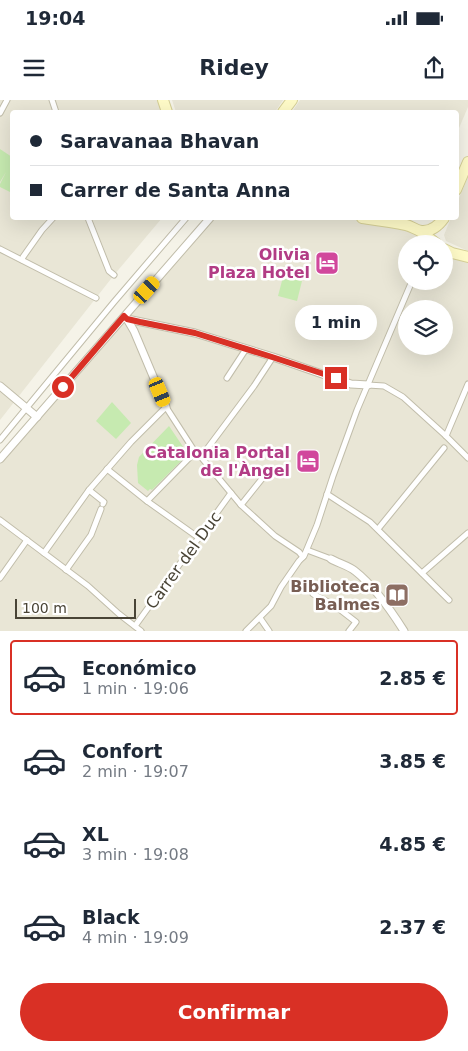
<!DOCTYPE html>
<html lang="es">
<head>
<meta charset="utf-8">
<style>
  :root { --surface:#fff; --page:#f6f6f7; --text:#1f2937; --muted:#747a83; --line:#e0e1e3; --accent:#d93025 }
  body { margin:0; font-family:"DejaVu Sans",sans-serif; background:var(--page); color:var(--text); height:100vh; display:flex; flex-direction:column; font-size:19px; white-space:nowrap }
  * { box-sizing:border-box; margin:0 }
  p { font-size:16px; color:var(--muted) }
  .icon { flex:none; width:28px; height:28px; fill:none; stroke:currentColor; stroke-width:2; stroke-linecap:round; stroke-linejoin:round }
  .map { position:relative; height:531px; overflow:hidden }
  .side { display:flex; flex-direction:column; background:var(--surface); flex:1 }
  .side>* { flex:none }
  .hud { position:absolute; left:10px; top:10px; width:449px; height:110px; border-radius:5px; box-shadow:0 5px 20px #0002; display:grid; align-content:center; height:110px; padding:0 20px; background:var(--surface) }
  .tools { position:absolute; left:398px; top:135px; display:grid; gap:10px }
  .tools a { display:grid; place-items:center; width:55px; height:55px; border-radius:50%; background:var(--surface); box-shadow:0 5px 20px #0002; font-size:25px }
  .scale { position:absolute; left:15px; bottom:12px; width:121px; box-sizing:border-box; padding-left:5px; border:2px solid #494436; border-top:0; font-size:14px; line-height:18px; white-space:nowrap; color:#494436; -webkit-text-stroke:4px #fff; paint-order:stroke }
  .end { position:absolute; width:22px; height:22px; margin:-11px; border:6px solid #d93025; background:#fff; box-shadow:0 0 0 2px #fff }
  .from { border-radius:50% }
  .bubble { position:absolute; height:35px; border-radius:18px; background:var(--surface); box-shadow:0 5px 20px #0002; font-size:16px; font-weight:800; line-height:35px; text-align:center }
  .car { position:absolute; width:15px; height:30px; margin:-15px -8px; border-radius:6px; box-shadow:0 0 4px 1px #0007; background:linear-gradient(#f5c518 24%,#345 0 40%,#f5c518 0 76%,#345 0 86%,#f5c518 0) }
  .hud b { display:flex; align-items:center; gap:18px; height:48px; font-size:19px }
  .hud b+b { border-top:1px solid var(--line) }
  .hud i { width:12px; height:12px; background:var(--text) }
  ul { padding:9px 0 0; list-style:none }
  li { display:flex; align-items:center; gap:15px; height:75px; margin:0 10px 8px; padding:0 10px; border:2px solid transparent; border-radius:5px }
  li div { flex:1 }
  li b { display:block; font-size:19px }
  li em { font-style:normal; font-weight:800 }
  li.on { border-color:var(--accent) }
  li>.icon { width:45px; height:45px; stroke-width:1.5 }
  .cta { display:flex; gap:10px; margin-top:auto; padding:10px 20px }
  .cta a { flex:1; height:58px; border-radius:30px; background:var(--accent); color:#fff; font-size:20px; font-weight:800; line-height:58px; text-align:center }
  .status { display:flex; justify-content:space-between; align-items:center; height:35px; padding:0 25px; background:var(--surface); direction:ltr }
  .status svg { height:14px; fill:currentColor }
  header { display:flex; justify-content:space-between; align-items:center; height:65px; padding:0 20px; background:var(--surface); font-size:22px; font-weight:800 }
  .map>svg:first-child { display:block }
  .residential { fill:#e9e6d6; fill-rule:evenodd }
  .green { fill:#c6eab0 }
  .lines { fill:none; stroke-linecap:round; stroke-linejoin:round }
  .pedestrian-casing { stroke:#c1bdaa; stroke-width:7 }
  .minor-casing { stroke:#c1bdaa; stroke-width:9 }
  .secondary-casing { stroke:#d6d097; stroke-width:12 }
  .pedestrian { stroke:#fff; stroke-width:5 }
  .minor { stroke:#fff; stroke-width:7 }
  .secondary { stroke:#fffbc8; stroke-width:10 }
  .route { stroke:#d93025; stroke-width:6 }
  .labels { text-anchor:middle; stroke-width:5; stroke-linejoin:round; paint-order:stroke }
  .hotel-label { font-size:16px; font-weight:bold; fill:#b23c85; stroke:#fff; text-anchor:end }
  .street-label { font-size:16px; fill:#494436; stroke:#fff }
  .education-label { font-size:16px; font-weight:bold; fill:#785e54; stroke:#fff; text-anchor:end }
</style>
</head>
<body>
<div class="status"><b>19:04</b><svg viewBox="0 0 49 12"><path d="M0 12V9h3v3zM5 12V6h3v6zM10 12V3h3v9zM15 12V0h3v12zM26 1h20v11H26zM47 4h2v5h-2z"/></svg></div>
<header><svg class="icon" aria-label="menu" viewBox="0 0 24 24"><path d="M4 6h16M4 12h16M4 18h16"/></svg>Ridey<svg class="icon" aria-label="share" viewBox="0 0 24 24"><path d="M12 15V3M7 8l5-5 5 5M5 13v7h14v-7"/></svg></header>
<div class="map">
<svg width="468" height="531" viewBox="0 0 468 531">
  <rect width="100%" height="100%" fill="#f5f3e8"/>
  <g class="residential">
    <polygon points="0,0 165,0 169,12 12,12 12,118 162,118 114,175 0,320"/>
    <polygon points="172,0 283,0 275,12 176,12"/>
    <polygon points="300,0 468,0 468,7 456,35 456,12 292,12"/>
    <polygon points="468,77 468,151 446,141 444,135 451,118 456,118 456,105"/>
    <path d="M210,118H362L409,125L437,144H406V181H444V149L468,157V531H0V359ZM406,209H444V246H406Z"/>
  </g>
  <g class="green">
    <polygon points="0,49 12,57 12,87 10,92 0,87 0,84 6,72 0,82"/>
    <polygon points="283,177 302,181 297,201 278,196"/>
    <polygon points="112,302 131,323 116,339 96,321"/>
    <polygon points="169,326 188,354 152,390 150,389 148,391 138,383 137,365 139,357"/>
  </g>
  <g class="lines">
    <g class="pedestrian-casing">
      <g id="pedestrian">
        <polyline points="52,0 56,12"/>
        <polyline points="0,13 7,0"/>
        <polyline points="88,118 109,171 114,175"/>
        <polyline points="0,149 96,198"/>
        <polyline points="22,160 23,157 42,130 53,118"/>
        <polyline points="227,278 246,249"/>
        <polyline points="368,285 384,286 403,297 446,336 468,358"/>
        <polyline points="446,336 468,284"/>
        <polyline points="0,340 114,202 186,118"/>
        <polyline points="201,357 254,286 273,257"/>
        <polyline points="107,369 147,401 199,438"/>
        <polyline points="89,390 104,402 103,404"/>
        <polyline points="327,394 370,422 449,500"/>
        <polyline points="147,401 195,352"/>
        <polyline points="241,405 269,370"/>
        <polyline points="0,420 88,486 119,514 141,531"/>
        <polyline points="378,429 444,348"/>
        <polyline points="307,450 331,459"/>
        <polyline points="44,453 89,390 131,342 166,307 195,352 201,357 241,405 275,436 299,452 303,457"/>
        <polyline points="66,470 91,435 101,409"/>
        <polyline points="422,473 468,433"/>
        <polyline points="0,478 27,440"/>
        <polyline points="313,494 334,505 356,522 349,531"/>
        <polyline points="260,518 269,531"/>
        <polyline points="135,526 231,393"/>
        <polyline points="246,531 271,506 281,487 299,461 304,456 317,425 333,376 357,310 412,181"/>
      </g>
    </g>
    <g class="minor-casing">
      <g id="minor">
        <polyline points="127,219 195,233 273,257 351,284 368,285"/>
        <polyline points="127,219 134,231 166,307"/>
        <polyline points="0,286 37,317"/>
        <polyline points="0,359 210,118"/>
        <path d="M331,459C338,463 349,466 355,471C373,485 392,512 404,531"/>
      </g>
    </g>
    <g class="secondary-casing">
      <g id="secondary">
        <polyline points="163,0 167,12"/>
        <polyline points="283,12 292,0"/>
        <polyline points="456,90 468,62"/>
        <path d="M362,118C376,120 391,122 406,125C411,126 416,130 421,131C431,132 439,125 444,118"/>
        <polyline points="420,131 437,144"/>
        <polyline points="444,149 452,153 468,157"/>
      </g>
    </g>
    <use href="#pedestrian" class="pedestrian"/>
    <use href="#minor" class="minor"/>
    <use href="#secondary" class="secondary"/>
  </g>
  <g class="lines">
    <polyline class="route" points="63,287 124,216 127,219 140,222 195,233 272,257 336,278"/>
  </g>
  <defs>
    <g id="hotel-square" transform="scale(1.25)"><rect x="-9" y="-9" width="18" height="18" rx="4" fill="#d1479c" stroke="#fff"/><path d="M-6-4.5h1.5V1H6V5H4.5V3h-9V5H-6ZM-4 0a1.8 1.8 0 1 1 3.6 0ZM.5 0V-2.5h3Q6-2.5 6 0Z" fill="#fff"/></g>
    <g id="library-square" transform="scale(1.25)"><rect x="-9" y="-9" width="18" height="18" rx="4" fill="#8d6e63" stroke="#fff"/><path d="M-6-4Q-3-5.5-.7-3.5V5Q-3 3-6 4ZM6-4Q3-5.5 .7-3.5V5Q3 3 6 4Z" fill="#fff"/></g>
  </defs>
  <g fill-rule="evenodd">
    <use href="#hotel-square" x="327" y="163"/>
    <use href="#hotel-square" x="308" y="361"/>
    <use href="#library-square" x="397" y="495"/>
  </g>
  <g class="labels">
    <g class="hotel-label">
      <text x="310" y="160">Olivia<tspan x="310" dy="18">Plaza Hotel</tspan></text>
      <text x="290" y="358">Catalonia Portal<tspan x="290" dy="18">de l'Àngel</tspan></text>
    </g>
    <g class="street-label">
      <text transform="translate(183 460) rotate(-54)" y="6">Carrer del Duc</text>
    </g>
    <g class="education-label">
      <text x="380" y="492">Biblioteca<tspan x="380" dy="18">Balmes</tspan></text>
    </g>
  </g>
</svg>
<div class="tools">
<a><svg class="icon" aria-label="locate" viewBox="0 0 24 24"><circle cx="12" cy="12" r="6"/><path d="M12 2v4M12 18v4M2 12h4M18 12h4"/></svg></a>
<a><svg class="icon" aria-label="layers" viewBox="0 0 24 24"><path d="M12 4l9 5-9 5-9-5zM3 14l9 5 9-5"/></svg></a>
</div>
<div class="scale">100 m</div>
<i class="end from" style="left:63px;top:287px"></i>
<i class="end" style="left:336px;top:278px"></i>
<div class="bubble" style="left:295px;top:205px;width:82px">1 min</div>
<i class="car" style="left:147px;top:190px;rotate:42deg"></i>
<i class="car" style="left:160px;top:292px;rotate:157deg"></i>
<div class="hud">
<b><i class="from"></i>Saravanaa Bhavan</b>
<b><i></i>Carrer de Santa Anna</b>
</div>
</div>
<section class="side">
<ul>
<li class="on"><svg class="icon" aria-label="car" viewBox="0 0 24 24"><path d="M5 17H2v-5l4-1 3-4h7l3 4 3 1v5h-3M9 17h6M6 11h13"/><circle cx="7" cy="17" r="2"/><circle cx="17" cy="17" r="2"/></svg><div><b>Económico</b><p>1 min · 19:06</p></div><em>2.85 €</em></li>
<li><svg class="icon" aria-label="car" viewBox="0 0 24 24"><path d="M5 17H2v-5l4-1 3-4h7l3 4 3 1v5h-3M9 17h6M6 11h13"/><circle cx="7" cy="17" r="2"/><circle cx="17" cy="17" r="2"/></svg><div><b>Confort</b><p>2 min · 19:07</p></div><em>3.85 €</em></li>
<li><svg class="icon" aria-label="car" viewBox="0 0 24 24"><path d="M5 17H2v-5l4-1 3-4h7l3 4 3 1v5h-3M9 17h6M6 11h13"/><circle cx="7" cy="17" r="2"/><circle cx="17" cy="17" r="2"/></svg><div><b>XL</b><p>3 min · 19:08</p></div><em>4.85 €</em></li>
<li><svg class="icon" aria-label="car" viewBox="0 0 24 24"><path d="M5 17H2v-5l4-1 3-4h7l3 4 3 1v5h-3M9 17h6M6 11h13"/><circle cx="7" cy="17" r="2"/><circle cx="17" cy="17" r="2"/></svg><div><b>Black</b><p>4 min · 19:09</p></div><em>2.37 €</em></li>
</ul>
<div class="cta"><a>Confirmar</a></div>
</section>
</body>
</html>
